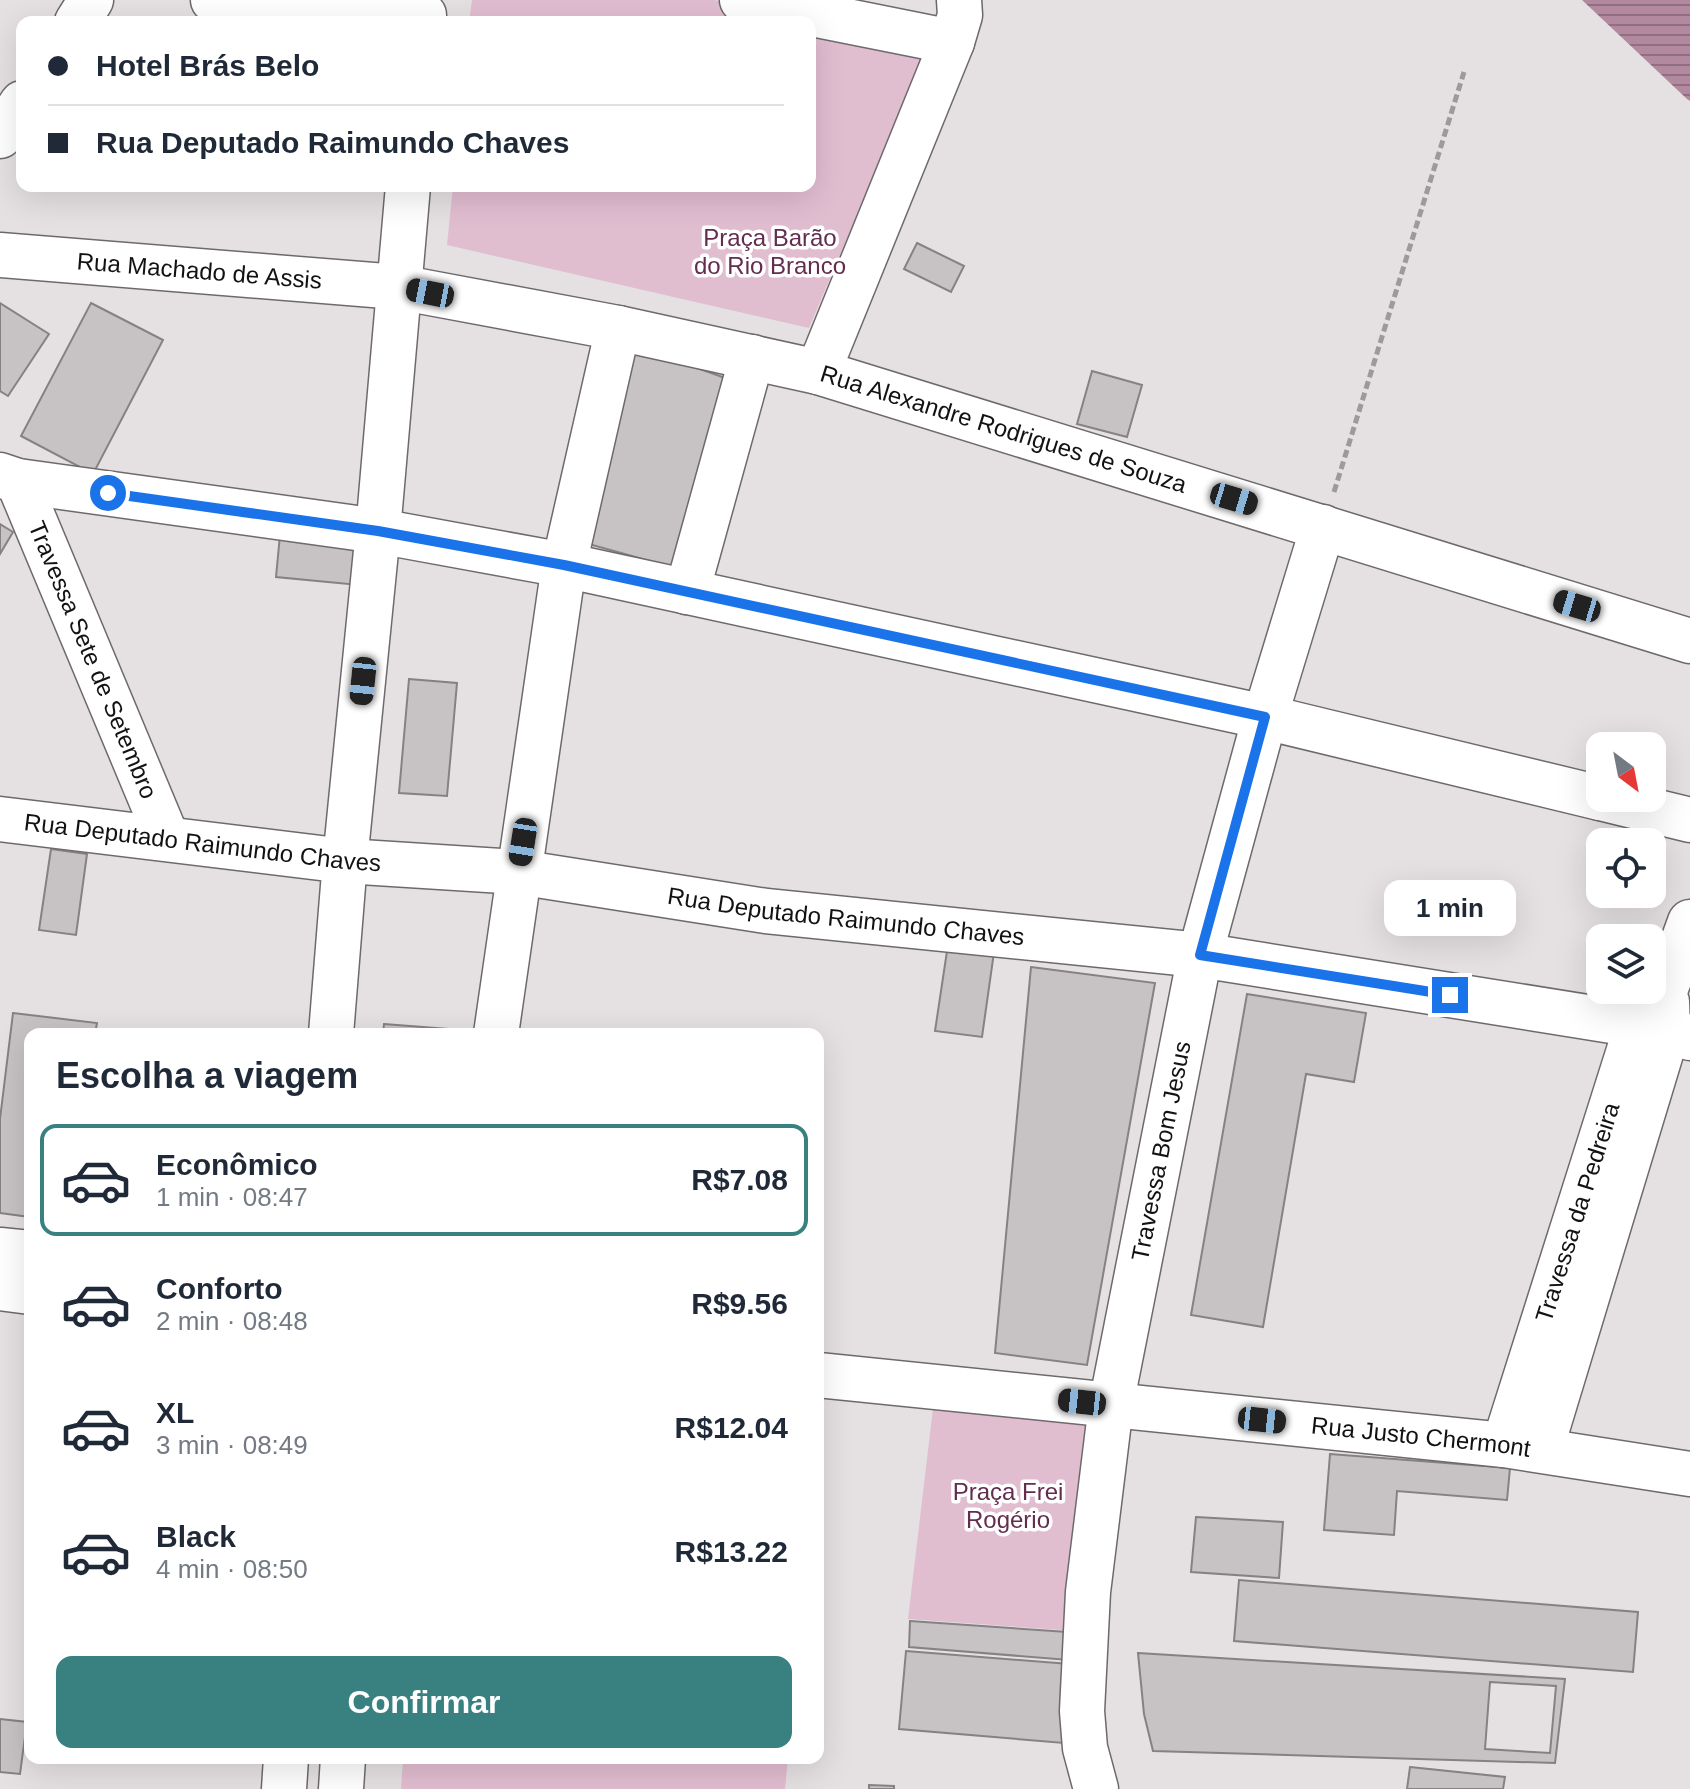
<!DOCTYPE html>
<html lang="pt">
<head>
<meta charset="utf-8">
<style>
  :root { --surface:#fff; --page:#f6f6f7; --text:#1f2937; --muted:#747a83; --line:#e0e1e3; --accent:#398181 }
  body { margin:0; font-family:Helvetica,sans-serif; background:var(--page); color:var(--text); height:100vh; display:flex; flex-direction:column; font-size:30px; white-space:nowrap }
  * { box-sizing:border-box; margin:0 }
  p { font-size:26px; color:var(--muted) }
  .icon { flex:none; width:44px; height:44px; fill:none; stroke:currentColor; stroke-width:2; stroke-linecap:round; stroke-linejoin:round }
  .map { position:relative; flex:1; overflow:hidden }
  .details { position:absolute; left:24px; top:1028px; width:800px; height:736px; display:flex; flex-direction:column; background:var(--surface); border-radius:16px; box-shadow:0 8px 32px #0002 }
  .details>* { flex:none }
  .guide { position:absolute; left:16px; top:16px; width:800px; height:176px; border-radius:16px; box-shadow:0 8px 32px #0002; display:grid; align-content:center; height:176px; padding:0 32px; background:var(--surface) }
  .needle { width:52px; rotate:148deg }
  .controls { position:absolute; left:1586px; top:732px; display:grid; gap:16px }
  .controls a { display:grid; place-items:center; width:80px; height:80px; border-radius:16px; background:var(--surface); box-shadow:0 8px 32px #0002; font-size:40px }
  .end { position:absolute; width:36px; height:36px; margin:-18px; border:10px solid #1a73e8; background:#fff; box-shadow:0 0 0 4px #fff }
  .from { border-radius:50% }
  .bubble { position:absolute; height:56px; border-radius:16px; background:var(--surface); box-shadow:0 8px 32px #0002; font-size:26px; font-weight:700; line-height:56px; text-align:center }
  .car { position:absolute; width:24px; height:48px; margin:-24px -12px; border-radius:10px; box-shadow:0 0 6px 2px #0007; background:linear-gradient(#222 24%,#8ab4d8 0 40%,#222 0 76%,#8ab4d8 0 86%,#222 0) }
  .guide b { display:flex; align-items:center; gap:28px; height:76px; font-size:30px }
  .guide b+b { border-top:2px solid var(--line) }
  .guide i { width:20px; height:20px; background:var(--text) }
  ul { padding:0; list-style:none }
  li { display:flex; align-items:center; gap:24px; height:112px; margin:0 16px 12px; padding:0 16px; border:4px solid transparent; border-radius:16px }
  li div { flex:1 }
  li b { display:block; font-size:30px }
  li em { font-style:normal; font-weight:700 }
  li.on { border-color:var(--accent) }
  li>.icon { width:72px; height:72px; stroke-width:1.5 }
  h2 { padding:0 32px; font-size:36px; line-height:96px }
  .button { display:flex; gap:16px; margin-top:auto; padding:16px 32px }
  .button a { flex:1; height:92px; border-radius:16px; background:var(--accent); color:#fff; font-size:32px; font-weight:700; line-height:92px; text-align:center }
  .map>svg:first-child { display:block }
  .park { fill:#e1bdd0 }
  .water { fill:url(#water-rules) }
  .building { fill:#c7c2c4; stroke:#868284; stroke-width:2; fill-rule:evenodd }
  .lines { fill:none; stroke-linecap:round; stroke-linejoin:round }
  .minor-casing { stroke:#6e6a6c; stroke-width:47 }
  .path { stroke:#9e9a9c; stroke-width:5; stroke-dasharray:8 4; stroke-linecap:butt }
  .minor { stroke:#fff; stroke-width:44 }
  .route { stroke:#1a73e8; stroke-width:10 }
  .labels { text-anchor:middle; stroke-width:7; stroke-linejoin:round; paint-order:stroke }
  .park-label { font-size:24px; fill:#632d4e; stroke:#fff }
  .street-label { font-size:24px; fill:#131112; stroke:#fff }
</style>
</head>
<body>
<div class="map">
<svg width="1690" height="1789" viewBox="0 0 1690 1789">
  <defs>
    <pattern id="water-rules" width="6" height="5" patternUnits="userSpaceOnUse" patternTransform="scale(2)"><rect width="6" height="5" fill="#b389a0"/><path d="M0 2.5h6" fill="none" stroke="#906f81"/></pattern>
  </defs>
  <rect width="100%" height="100%" fill="#e5e1e3"/>
  <g class="park">
    <polygon points="472,0 714,0 930,42 809,328 447,245 453,186 810,186 810,22 469,22"/>
    <polygon points="934,1400 1105,1421 1077,1631 908,1619"/>
    <polygon points="403,1758 788,1758 785,1789 401,1789"/>
  </g>
  <polygon class="water" points="1582,0 1690,0 1690,101 1687,99"/>
  <g class="building">
    <polygon points="917,243 964,266 951,292 904,269"/>
    <polygon points="0,303 49,334 8,396 0,391"/>
    <polygon points="91,303 163,340 93,474 21,436"/>
    <polygon points="627,343 728,379 682,570 578,541"/>
    <polygon points="1092,371 1142,385 1127,437 1077,424"/>
    <polygon points="0,524 13,532 0,554"/>
    <polygon points="281,524 368,532 369,586 276,577"/>
    <polygon points="409,679 457,683 447,796 399,793"/>
    <polygon points="51,849 87,854 76,935 39,930"/>
    <polygon points="950,931 996,938 982,1037 935,1031"/>
    <polygon points="1031,967 1155,983 1087,1365 995,1353"/>
    <polygon points="1247,994 1366,1013 1354,1082 1306,1074 1263,1327 1191,1315"/>
    <polygon points="13,1013 97,1023 95,1034 30,1034 30,1217 0,1213 0,1119"/>
    <polygon points="384,1024 448,1029 448,1034 383,1034"/>
    <polygon points="1330,1454 1510,1468 1507,1500 1397,1491 1394,1535 1324,1530"/>
    <polygon points="1196,1517 1283,1522 1279,1578 1191,1572"/>
    <polygon points="1239,1580 1638,1612 1633,1672 1234,1641"/>
    <polygon points="910,1621 1082,1633 1081,1661 909,1647"/>
    <polygon points="906,1651 1082,1665 1076,1744 899,1729"/>
    <path d="M1138,1653L1565,1679L1555,1763L1153,1751L1144,1714ZM1490,1682L1556,1686L1550,1753L1485,1749Z"/>
    <polygon points="0,1719 27,1722 20,1774 0,1772"/>
    <polygon points="1410,1767 1505,1777 1503,1789 1407,1789"/>
    <polygon points="869,1785 894,1786 894,1789 869,1789"/>
  </g>
  <g class="lines">
    <g class="minor-casing">
      <g id="minor">
        <polyline points="213,0 424,15"/>
        <polyline points="742,0 952,42"/>
        <polyline points="77,22 91,0"/>
        <polyline points="0,136 22,103"/>
        <path id="s1" d="M0,255L398,287L618,328L818,372L1690,641"/>
        <polyline points="818,372 952,42 960,15 959,0"/>
        <polyline points="0,475 18,481 378,531 564,565 1265,717 1600,798"/>
        <path id="s2" d="M18,481L167,838"/>
        <polyline points="687,592 752,357"/>
        <polyline points="1600,798 1690,820"/>
        <path id="s3" d="M0,819L345,861L518,872L766,911L1200,955L1668,1030L1690,1038"/>
        <polyline points="331,1034 345,861 378,531 408,186"/>
        <polyline points="496,1034 564,565 618,328"/>
        <polyline points="0,1250 30,1253"/>
        <polyline points="0,1288 30,1292"/>
        <path id="s4" d="M818,1375L1504,1445L1690,1474"/>
        <path id="s5" d="M1504,1445L1637,1025L1666,988L1690,922"/>
        <polyline points="1541,1449 1668,1030 1667,1002"/>
        <polyline points="284,1789 286,1758"/>
        <polyline points="341,1789 343,1758"/>
        <path id="s6" d="M1096,1789L1085,1748L1082,1711L1088,1592L1111,1405L1200,955L1265,717L1323,527"/>
      </g>
    </g>
    <polyline class="path" points="1334,492 1464,72"/>
    <use href="#minor" class="minor"/>
  </g>
  <g class="lines">
    <polyline class="route" points="108,493 378,531 564,565 1265,717 1200,955 1450,995"/>
  </g>
  <g class="labels">
    <g class="park-label">
      <text x="770" y="246">Praça Barão<tspan x="770" dy="28">do Rio Branco</tspan></text>
      <text x="1008" y="1500">Praça Frei<tspan x="1008" dy="28">Rogério</tspan></text>
    </g>
    <g class="street-label">
      <text dy="8" stroke="none"><textPath href="#s1" startOffset="200">Rua Machado de Assis</textPath></text>
      <text dy="8" stroke="none"><textPath href="#s1" startOffset="1022">Rua Alexandre Rodrigues de Souza</textPath></text>
      <text dy="8" stroke="none"><textPath href="#s2" startOffset="194">Travessa Sete de Setembro</textPath></text>
      <text dy="8" stroke="none"><textPath href="#s3" startOffset="204">Rua Deputado Raimundo Chaves</textPath></text>
      <text dy="8" stroke="none"><textPath href="#s3" startOffset="852">Rua Deputado Raimundo Chaves</textPath></text>
      <text dy="8" stroke="none"><textPath href="#s6" startOffset="646">Travessa Bom Jesus</textPath></text>
      <text dy="8" stroke="none"><textPath href="#s5" startOffset="244">Travessa da Pedreira</textPath></text>
      <text dy="8" stroke="none"><textPath href="#s4" startOffset="606">Rua Justo Chermont</textPath></text>
    </g>
  </g>
</svg>
<div class="controls">
<a><svg class="needle" viewBox="-14 -14 28 28"><path d="M0-13l5 13h-10z" fill="#e53935"/><path d="M0 13l5-13h-10z" fill="#747a83"/></svg></a>
<a><svg class="icon" aria-label="locate" viewBox="0 0 24 24"><circle cx="12" cy="12" r="6"/><path d="M12 2v4M12 18v4M2 12h4M18 12h4"/></svg></a>
<a><svg class="icon" aria-label="layers" viewBox="0 0 24 24"><path d="M12 4l9 5-9 5-9-5zM3 14l9 5 9-5"/></svg></a>
</div>
<i class="end from" style="left:108px;top:493px"></i>
<i class="end" style="left:1450px;top:995px"></i>
<div class="bubble" style="left:1384px;top:880px;width:132px">1 min</div>
<i class="car" style="left:430px;top:293px;rotate:281deg"></i>
<i class="car" style="left:1234px;top:499px;rotate:107deg"></i>
<i class="car" style="left:1577px;top:606px;rotate:287deg"></i>
<i class="car" style="left:363px;top:681px;rotate:186deg"></i>
<i class="car" style="left:523px;top:842px;rotate:189deg"></i>
<i class="car" style="left:1082px;top:1402px;rotate:276deg"></i>
<i class="car" style="left:1262px;top:1420px;rotate:96deg"></i>
<div class="guide">
<b><i class="from"></i>Hotel Brás Belo</b>
<b><i></i>Rua Deputado Raimundo Chaves</b>
</div>
<section class="details">
<h2>Escolha a viagem</h2>
<ul>
<li class="on"><svg class="icon" aria-label="car" viewBox="0 0 24 24"><path d="M5 17H2v-5l4-1 3-4h7l3 4 3 1v5h-3M9 17h6M6 11h13"/><circle cx="7" cy="17" r="2"/><circle cx="17" cy="17" r="2"/></svg><div><b>Econômico</b><p>1 min · 08:47</p></div><em>R$7.08</em></li>
<li><svg class="icon" aria-label="car" viewBox="0 0 24 24"><path d="M5 17H2v-5l4-1 3-4h7l3 4 3 1v5h-3M9 17h6M6 11h13"/><circle cx="7" cy="17" r="2"/><circle cx="17" cy="17" r="2"/></svg><div><b>Conforto</b><p>2 min · 08:48</p></div><em>R$9.56</em></li>
<li><svg class="icon" aria-label="car" viewBox="0 0 24 24"><path d="M5 17H2v-5l4-1 3-4h7l3 4 3 1v5h-3M9 17h6M6 11h13"/><circle cx="7" cy="17" r="2"/><circle cx="17" cy="17" r="2"/></svg><div><b>XL</b><p>3 min · 08:49</p></div><em>R$12.04</em></li>
<li><svg class="icon" aria-label="car" viewBox="0 0 24 24"><path d="M5 17H2v-5l4-1 3-4h7l3 4 3 1v5h-3M9 17h6M6 11h13"/><circle cx="7" cy="17" r="2"/><circle cx="17" cy="17" r="2"/></svg><div><b>Black</b><p>4 min · 08:50</p></div><em>R$13.22</em></li>
</ul>
<div class="button"><a>Confirmar</a></div>
</section>
</div>
</body>
</html>
